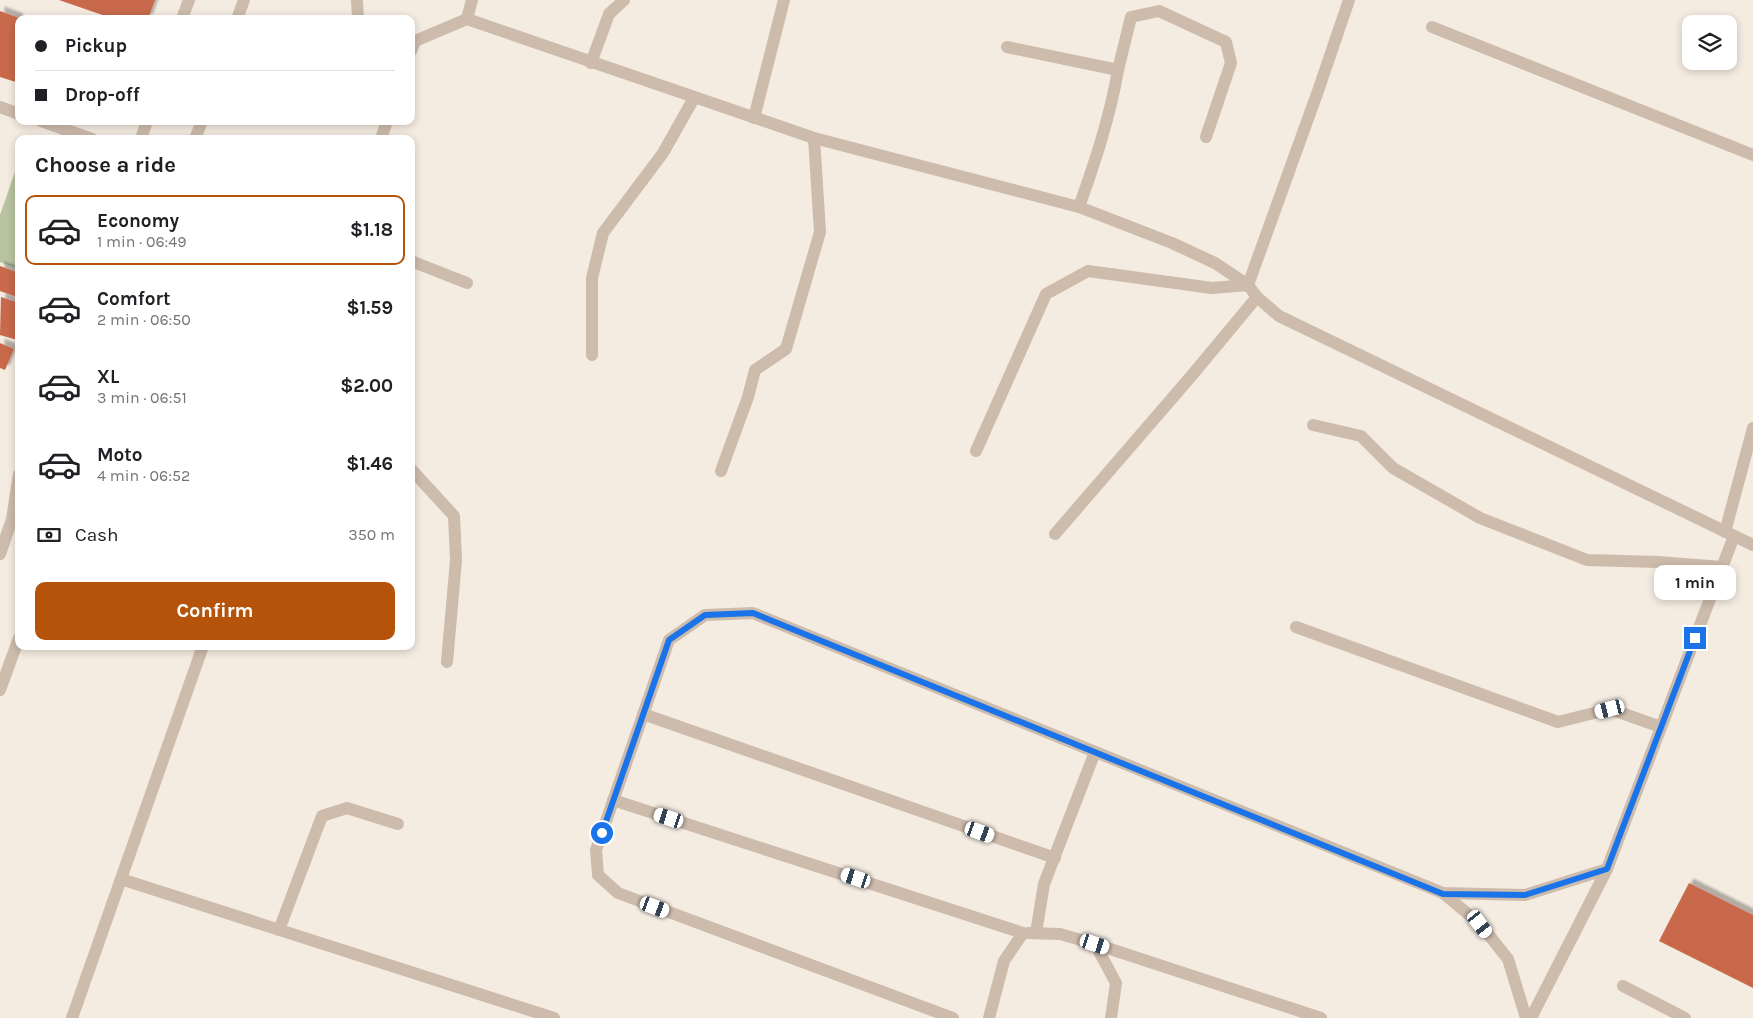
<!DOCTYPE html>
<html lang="en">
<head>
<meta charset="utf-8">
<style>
  :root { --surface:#fff; --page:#f2f2f2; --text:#202124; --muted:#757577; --line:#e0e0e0; --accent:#b45309 }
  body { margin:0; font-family:Karla,sans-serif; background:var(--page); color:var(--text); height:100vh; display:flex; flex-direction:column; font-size:19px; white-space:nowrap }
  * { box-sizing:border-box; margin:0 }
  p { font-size:16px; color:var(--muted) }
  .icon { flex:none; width:28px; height:28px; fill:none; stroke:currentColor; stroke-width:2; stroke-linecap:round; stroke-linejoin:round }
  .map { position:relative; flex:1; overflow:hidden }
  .side { position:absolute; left:15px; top:135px; width:400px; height:515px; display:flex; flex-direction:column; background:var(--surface); border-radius:10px; box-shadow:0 2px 8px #0003 }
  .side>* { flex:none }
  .top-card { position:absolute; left:15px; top:15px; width:400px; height:110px; border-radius:10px; box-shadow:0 2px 8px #0003; display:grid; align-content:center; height:110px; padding:0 20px; background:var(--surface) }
  .buttons { position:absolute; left:1682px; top:15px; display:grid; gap:10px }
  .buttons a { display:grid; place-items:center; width:55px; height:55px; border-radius:10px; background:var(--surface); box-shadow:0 2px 8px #0003; font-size:25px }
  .end { position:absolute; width:22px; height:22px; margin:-11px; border:6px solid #1a73e8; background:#fff; box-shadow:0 0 0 2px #fff }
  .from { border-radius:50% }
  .bubble { position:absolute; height:35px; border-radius:10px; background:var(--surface); box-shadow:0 2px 8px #0003; font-size:16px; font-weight:700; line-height:35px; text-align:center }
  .car { position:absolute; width:15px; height:30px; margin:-15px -8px; border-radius:6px; box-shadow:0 0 4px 1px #0007; background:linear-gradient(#fff 24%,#345 0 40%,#fff 0 76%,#345 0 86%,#fff 0) }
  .top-card b { display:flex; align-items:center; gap:18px; height:48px; font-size:19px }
  .top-card b+b { border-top:1px solid var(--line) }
  .top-card i { width:12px; height:12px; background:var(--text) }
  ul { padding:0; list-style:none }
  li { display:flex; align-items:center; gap:15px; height:70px; margin:0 10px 8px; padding:0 10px; border:2px solid transparent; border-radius:10px }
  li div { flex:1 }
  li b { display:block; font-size:19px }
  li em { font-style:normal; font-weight:700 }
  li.selected { border-color:var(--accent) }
  li>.icon { width:45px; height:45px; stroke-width:1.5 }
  h2 { padding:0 20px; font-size:22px; line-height:60px }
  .pay { display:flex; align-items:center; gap:12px; height:55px; padding:0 20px; font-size:19px }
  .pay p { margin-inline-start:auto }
  .cta { display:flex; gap:10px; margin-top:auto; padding:10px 20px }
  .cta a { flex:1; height:58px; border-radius:10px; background:var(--accent); color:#fff; font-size:20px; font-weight:700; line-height:58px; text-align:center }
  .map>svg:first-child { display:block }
  .green { fill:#b8c4a0 }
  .building { fill:#c8694b; filter:url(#shadow) }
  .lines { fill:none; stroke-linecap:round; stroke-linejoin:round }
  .service { stroke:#cdbbac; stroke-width:12 }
  .minor { stroke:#cdbbac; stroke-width:12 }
  .route { stroke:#1a73e8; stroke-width:6 }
</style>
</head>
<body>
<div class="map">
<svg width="1753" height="1018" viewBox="0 0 1753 1018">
  <defs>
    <filter id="shadow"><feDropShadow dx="4.5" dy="-4.5" stdDeviation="1" flood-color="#0004"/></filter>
  </defs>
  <rect width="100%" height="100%" fill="#f4ebe1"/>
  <polygon class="green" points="19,160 19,269 0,262 0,215"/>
  <g class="building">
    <polygon points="59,0 155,0 148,19 114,19"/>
    <polygon points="0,11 19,18 19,83 0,77"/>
    <polygon points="0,266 19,273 19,298 0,291"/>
    <polygon points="1,297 19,303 19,335 17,340 0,335"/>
    <polygon points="0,343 14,349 5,370 0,368"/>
    <polygon points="1689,883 1753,915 1753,988 1659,941"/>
  </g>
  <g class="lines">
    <g class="service">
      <polyline points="357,0 358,19"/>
      <polyline points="467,19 472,0"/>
      <polyline points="1432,27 1753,155"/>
      <path d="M1007,47L1118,70C1110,117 1095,162 1079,207"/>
      <polyline points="411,51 415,41 467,19 814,138 1079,207 1172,243 1215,263 1248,285 1318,91 1349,0"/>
      <polyline points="591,63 609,14 624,0"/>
      <polyline points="1118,70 1131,17 1159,11 1226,42 1231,63 1206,137"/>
      <polyline points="754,118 784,0"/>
      <polyline points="381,139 387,121"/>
      <polyline points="411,261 467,283"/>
      <polyline points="592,355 592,278 603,233 663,153 694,98"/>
      <polyline points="1313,425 1361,436 1393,468 1480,518 1587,560 1658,562 1722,567"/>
      <polyline points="976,451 1046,294 1088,271 1212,288 1248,285 1257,297 1279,316 1753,545"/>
      <polyline points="411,469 454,516 456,560 447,662"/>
      <polyline points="721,471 748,397 755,370 786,349 820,232 814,138"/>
      <polyline points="1725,532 1753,428"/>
      <polyline points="1055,534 1193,374 1257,297"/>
      <polyline points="1296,627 1558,722 1610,709 1661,727"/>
      <polyline points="643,714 1055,858"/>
      <polyline points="613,800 1023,933 1004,961 989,1018"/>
      <polyline points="121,879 554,1018"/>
      <polyline points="1443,893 1480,924 1508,959 1526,1018"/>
      <polyline points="279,930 322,816 347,808 398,824"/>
      <polyline points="1028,933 1060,934 1095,944 1116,983 1111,1018"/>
      <polyline points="1036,933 1044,884 1095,752"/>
      <polyline points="1095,944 1321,1018"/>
      <polyline points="72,1018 203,646"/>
      <polyline points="953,1018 618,893 598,875 596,850 669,640 705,615 753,613 1443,893 1525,895 1607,869"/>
      <polyline points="1531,1018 1607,869 1734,536"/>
    </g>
    <g class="minor">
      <polyline points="182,19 189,0"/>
      <polyline points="237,19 244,0"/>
      <polyline points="0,107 19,114"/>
      <polyline points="41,121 92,139"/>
      <polyline points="141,139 147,121"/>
      <polyline points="195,139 202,121"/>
      <polyline points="0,554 12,519 19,474"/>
      <polyline points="0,690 19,638"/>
      <polyline points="1623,986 1685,1018"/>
    </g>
  </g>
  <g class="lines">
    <polyline class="route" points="602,833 669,640 705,615 753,613 1443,894 1525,895 1607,869 1695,638"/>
  </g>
</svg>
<div class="buttons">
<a><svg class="icon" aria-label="layers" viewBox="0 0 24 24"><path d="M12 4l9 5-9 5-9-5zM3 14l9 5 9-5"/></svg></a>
</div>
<i class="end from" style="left:602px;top:833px"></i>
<i class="end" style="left:1695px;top:638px"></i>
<div class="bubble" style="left:1654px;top:565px;width:82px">1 min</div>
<i class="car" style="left:1610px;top:709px;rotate:256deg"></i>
<i class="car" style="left:669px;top:818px;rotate:288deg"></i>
<i class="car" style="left:980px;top:832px;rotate:110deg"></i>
<i class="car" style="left:856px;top:878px;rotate:288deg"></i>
<i class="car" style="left:655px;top:907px;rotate:111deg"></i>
<i class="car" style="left:1480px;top:924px;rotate:143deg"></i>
<i class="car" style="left:1095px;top:944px;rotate:108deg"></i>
<div class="top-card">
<b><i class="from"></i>Pickup</b>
<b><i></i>Drop-off</b>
</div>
<section class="side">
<h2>Choose a ride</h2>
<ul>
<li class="selected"><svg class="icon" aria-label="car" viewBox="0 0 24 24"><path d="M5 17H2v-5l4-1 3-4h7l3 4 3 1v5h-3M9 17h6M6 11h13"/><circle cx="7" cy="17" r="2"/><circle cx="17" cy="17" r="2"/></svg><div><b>Economy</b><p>1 min · 06:49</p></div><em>$1.18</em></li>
<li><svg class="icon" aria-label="car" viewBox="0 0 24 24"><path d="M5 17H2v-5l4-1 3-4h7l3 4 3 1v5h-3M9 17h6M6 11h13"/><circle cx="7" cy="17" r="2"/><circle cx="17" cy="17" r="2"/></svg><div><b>Comfort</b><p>2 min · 06:50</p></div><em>$1.59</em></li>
<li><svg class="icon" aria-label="car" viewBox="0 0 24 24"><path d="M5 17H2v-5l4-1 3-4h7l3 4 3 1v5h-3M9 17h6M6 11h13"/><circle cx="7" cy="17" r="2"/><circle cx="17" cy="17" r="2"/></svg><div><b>XL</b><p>3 min · 06:51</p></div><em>$2.00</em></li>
<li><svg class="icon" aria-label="car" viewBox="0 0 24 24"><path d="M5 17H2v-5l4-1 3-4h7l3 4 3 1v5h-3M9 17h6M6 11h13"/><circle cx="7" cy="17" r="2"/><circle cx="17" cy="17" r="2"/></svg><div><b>Moto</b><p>4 min · 06:52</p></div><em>$1.46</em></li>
</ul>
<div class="pay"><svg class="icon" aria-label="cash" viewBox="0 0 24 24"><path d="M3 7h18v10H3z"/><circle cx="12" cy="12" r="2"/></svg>Cash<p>350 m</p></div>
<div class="cta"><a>Confirm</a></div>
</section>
</div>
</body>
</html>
